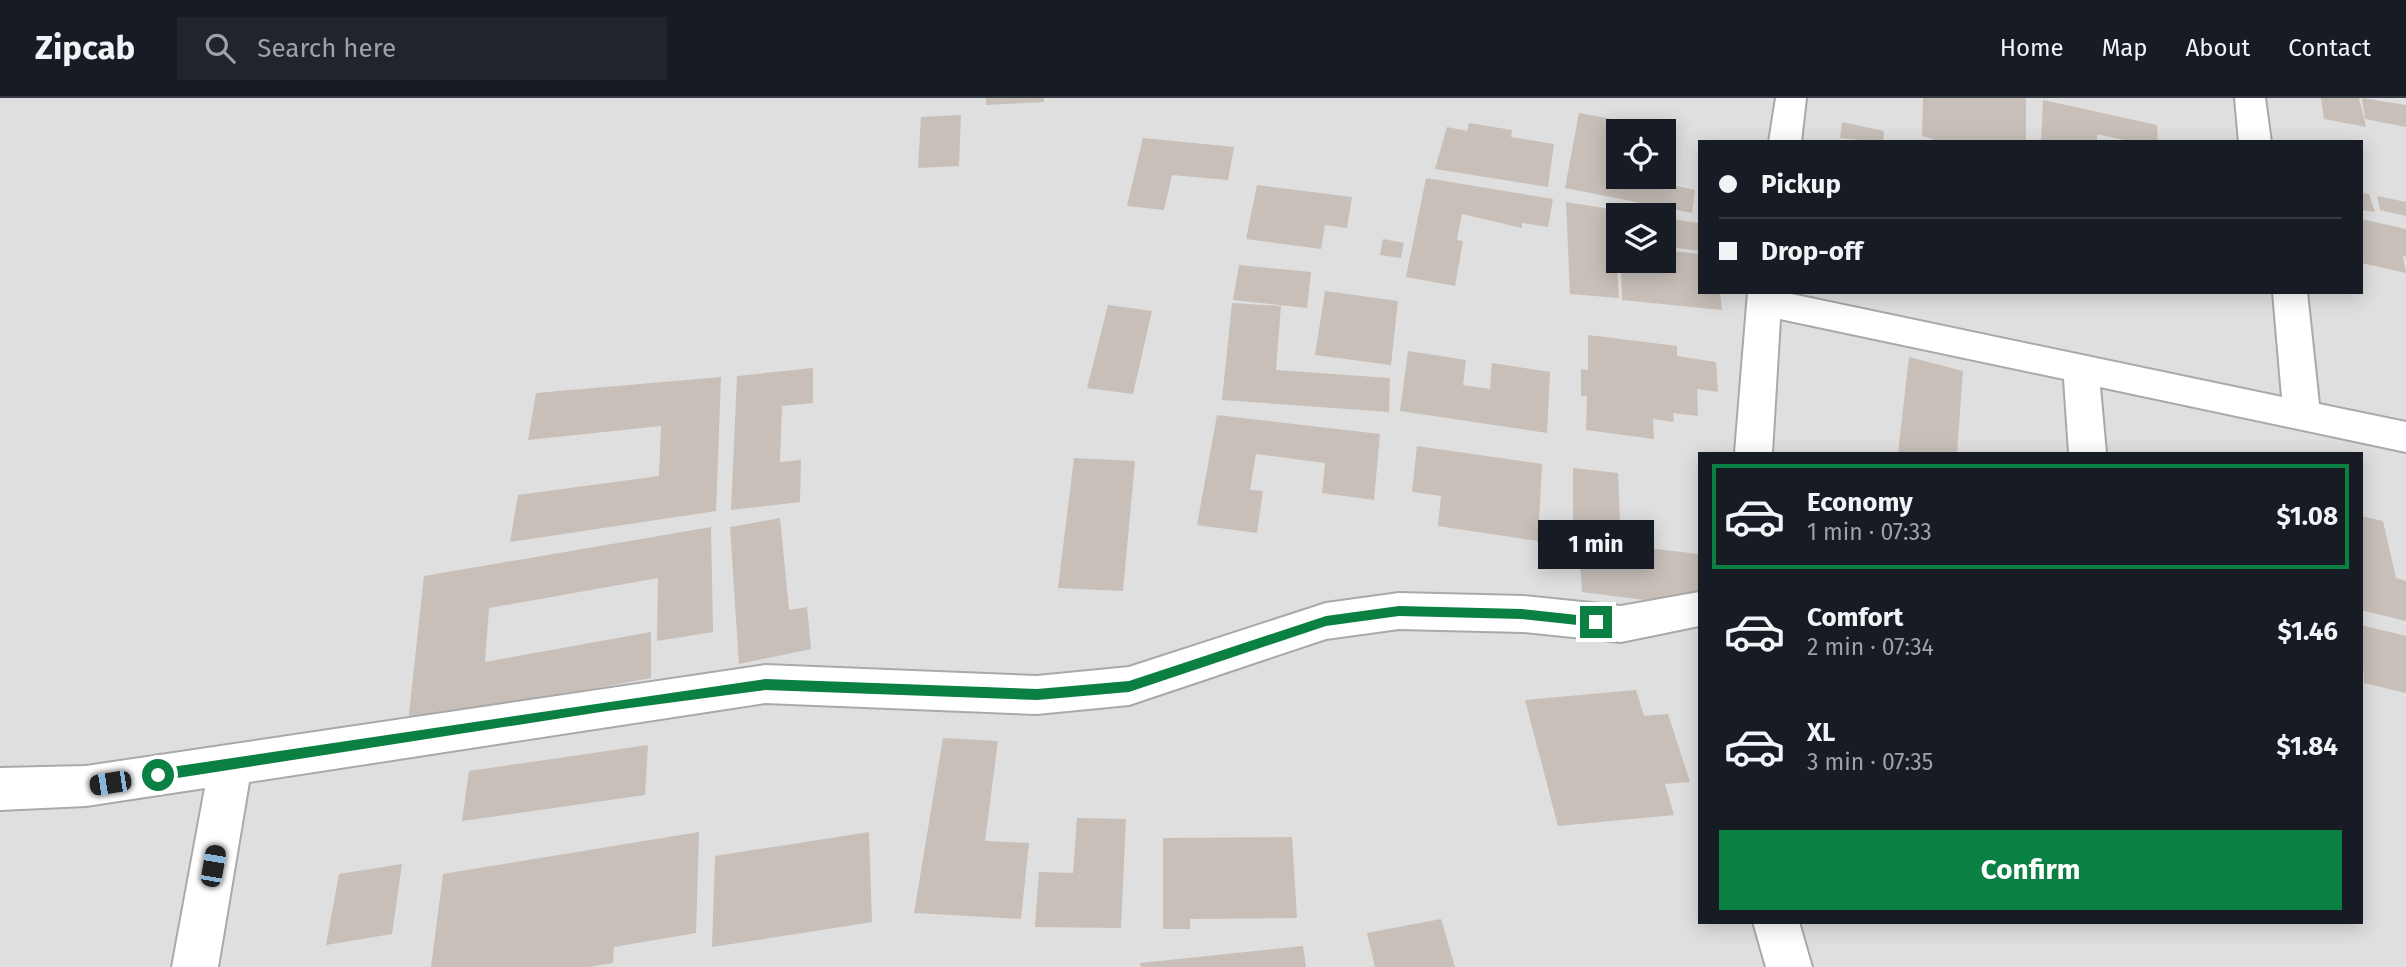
<!DOCTYPE html>
<html lang="en">
<head>
<meta charset="utf-8">
<style>
  :root { --surface:#171b24; --page:#20242c; --text:#f1f3f6; --muted:#9ea1a6; --line:#363941; --accent:#0b8043 }
  body { margin:0; font-family:"Fira Sans",sans-serif; background:var(--page); color:var(--text); height:100vh; display:flex; flex-direction:column; font-size:26px; white-space:nowrap }
  * { box-sizing:border-box; margin:0 }
  p { font-size:23px; color:var(--muted) }
  .icon { flex:none; width:38px; height:38px; fill:none; stroke:currentColor; stroke-width:2; stroke-linecap:round; stroke-linejoin:round }
  .map { position:relative; flex:1; overflow:hidden }
  .details { position:absolute; left:1698px; top:354px; width:665px; height:472px; display:flex; flex-direction:column; background:var(--surface); border-radius:0px; box-shadow:0 4px 18px #0003 }
  .details>* { flex:none }
  .top-card { position:absolute; left:1698px; top:42px; width:665px; height:154px; border-radius:0px; box-shadow:0 4px 18px #0003; display:grid; align-content:center; height:154px; padding:0 21px; background:var(--surface) }
  .controls { position:absolute; left:1606px; top:21px; display:grid; gap:14px }
  .controls a { display:grid; place-items:center; width:70px; height:70px; border-radius:0px; background:var(--surface); box-shadow:0 4px 18px #0003; font-size:35px }
  .end { position:absolute; width:32px; height:32px; margin:-16px; border:9px solid #0b8043; background:#fff; box-shadow:0 0 0 4px #fff }
  .from { border-radius:50% }
  .bubble { position:absolute; height:49px; border-radius:0px; background:var(--surface); box-shadow:0 4px 18px #0003; font-size:23px; font-weight:700; line-height:49px; text-align:center }
  .car { position:absolute; width:21px; height:42px; margin:-21px -10px; border-radius:9px; box-shadow:0 0 5px 2px #0007; background:linear-gradient(#222 24%,#8ab4d8 0 40%,#222 0 76%,#8ab4d8 0 86%,#222 0) }
  .top-card b { display:flex; align-items:center; gap:24px; height:66px; font-size:26px }
  .top-card b+b { border-top:2px solid var(--line) }
  .top-card i { width:18px; height:18px; background:var(--text) }
  ul { padding:12px 0 0; list-style:none }
  li { display:flex; align-items:center; gap:21px; height:105px; margin:0 14px 10px; padding:0 7px; border:4px solid transparent; border-radius:0px }
  li div { flex:1 }
  li b { display:block; font-size:26px }
  li em { font-style:normal; font-weight:700 }
  li.selected { border-color:var(--accent) }
  li>.icon { width:63px; height:63px; stroke-width:1.5 }
  .button { display:flex; gap:14px; margin-top:auto; padding:14px 21px }
  .button a { flex:1; height:80px; border-radius:0px; background:var(--accent); color:#fff; font-size:28px; font-weight:700; line-height:80px; text-align:center }
  header { display:flex; align-items:center; gap:42px; box-sizing:border-box; height:98px; padding:0 35px; background:var(--surface); border-bottom:2px solid var(--line) }
  header strong { font-size:33px }
  nav { display:flex; gap:38px; margin-inline-start:auto; font-size:24px }
  .search { width:490px; height:63px; background:var(--page); display:flex; align-items:center; gap:18px; box-sizing:border-box; padding:0 24px; border-radius:0px; color:var(--muted); font-size:26px }
  .map>svg:first-child { display:block }
  .residential { fill:#e0dfdf; fill-rule:evenodd }
  .building { fill:#c7bfb8 }
  .lines { fill:none; stroke-linecap:round; stroke-linejoin:round }
  .minor-casing { stroke:#a9a9a9; stroke-width:4 }
  .minor { fill:#fff; fill-rule:evenodd }
  .route { fill:#0b8043 }
</style>
</head>
<body>
<header>
<strong>Zipcab</strong>
<div class="search"><svg class="icon" aria-label="search" viewBox="0 0 24 24"><circle cx="10" cy="10" r="6"/><path d="M15 15l6 6"/></svg>Search here</div>
<nav><a>Home</a><a>Map</a><a>About</a><a>Contact</a></nav>
</header>
<div class="map">
<svg width="2406" height="869" viewBox="0 0 2406 869">
  <rect width="100%" height="100%" fill="#f2efe9"/>
  <path class="residential" d="M0,0H2406V869H0ZM1619,33H1664V79H1619ZM1699,44H2361V194H1699ZM1619,117H1664V163H1619ZM1699,355H2361V824H1699Z"/>
  <g class="building">
    <polygon points="986,0 1044,0 1044,4 986,7"/>
    <polygon points="1923,0 2026,0 2026,44 1933,44 1933,41 1922,38"/>
    <polygon points="2321,0 2359,0 2366,29 2324,21"/>
    <polygon points="2362,0 2406,7 2406,29 2365,21"/>
    <polygon points="2043,2 2157,27 2158,44 2133,44 2097,36 2097,44 2041,44"/>
    <polygon points="1579,15 1645,27 1644,33 1619,33 1619,79 1637,79 1695,92 1692,115 1565,90"/>
    <polygon points="961,17 959,68 918,70 921,19"/>
    <polygon points="1842,24 1884,33 1883,44 1840,40"/>
    <polygon points="1469,25 1512,32 1511,39 1554,46 1548,89 1435,71 1447,29 1467,33"/>
    <polygon points="1143,40 1234,49 1228,82 1172,77 1164,112 1127,108"/>
    <polygon points="1426,80 1553,101 1548,129 1522,125 1522,130 1462,116 1457,142 1463,143 1455,188 1406,179"/>
    <polygon points="1257,87 1352,99 1347,130 1325,127 1321,151 1246,141"/>
    <polygon points="2361,95 2369,96 2375,114 2361,112"/>
    <polygon points="2377,98 2406,104 2406,118 2380,112"/>
    <polygon points="1566,104 1641,116 1619,117 1619,141 1608,139 1610,168 1617,168 1619,200 1570,196"/>
    <polygon points="1664,120 1699,125 1699,153 1664,148"/>
    <polygon points="2361,121 2406,131 2406,159 2403,158 2406,175 2361,165"/>
    <polygon points="1383,141 1404,145 1401,160 1380,157"/>
    <polygon points="1664,152 1699,156 1699,194 1720,194 1722,212 1622,202 1621,170 1644,172 1644,163 1664,163"/>
    <polygon points="1239,167 1311,174 1307,210 1233,202"/>
    <polygon points="1325,193 1398,203 1391,267 1315,257"/>
    <polygon points="1232,205 1281,208 1276,272 1390,280 1389,314 1222,302"/>
    <polygon points="1108,207 1152,213 1133,296 1087,290"/>
    <polygon points="1588,237 1677,248 1677,258 1716,264 1718,294 1697,291 1698,318 1673,315 1674,324 1653,321 1654,341 1586,332 1587,298 1581,298 1581,271 1588,272"/>
    <polygon points="1408,253 1466,262 1463,287 1490,291 1492,265 1550,274 1547,335 1400,313"/>
    <polygon points="1909,259 1963,273 1957,355 1898,355"/>
    <polygon points="813,270 813,305 782,308 780,364 801,362 800,404 731,412 737,278"/>
    <polygon points="721,279 716,413 510,444 518,397 659,378 661,328 528,342 536,295"/>
    <polygon points="1217,317 1380,336 1374,402 1322,395 1325,365 1256,356 1250,392 1263,393 1257,435 1197,427"/>
    <polygon points="1417,348 1542,366 1538,443 1438,428 1441,398 1412,394"/>
    <polygon points="1074,360 1135,363 1123,493 1058,490"/>
    <polygon points="1573,370 1618,375 1621,447 1699,456 1699,509 1582,494 1580,464 1573,463"/>
    <polygon points="2361,418 2383,423 2396,480 2406,483 2406,523 2361,512"/>
    <polygon points="780,420 789,512 807,509 811,551 739,566 730,429"/>
    <polygon points="711,429 713,534 657,543 658,480 489,510 485,564 651,534 651,580 408,625 424,478"/>
    <polygon points="2361,527 2406,538 2406,595 2364,585"/>
    <polygon points="1636,592 1644,618 1668,616 1690,684 1665,686 1674,717 1558,728 1525,602"/>
    <polygon points="943,640 998,643 985,743 1029,745 1021,821 914,815"/>
    <polygon points="648,647 645,697 462,723 469,673"/>
    <polygon points="1077,720 1126,721 1121,830 1035,829 1039,774 1073,775"/>
    <polygon points="699,734 696,835 614,849 613,865 589,869 431,869 443,776"/>
    <polygon points="869,734 872,824 712,849 715,758"/>
    <polygon points="1292,739 1297,820 1190,821 1190,831 1163,831 1163,740"/>
    <polygon points="402,766 392,836 326,847 339,776"/>
    <polygon points="1441,821 1455,869 1375,869 1367,835"/>
    <polygon points="1303,848 1306,869 1141,869 1140,865"/>
  </g>
  <g class="lines">
    <g class="minor-casing">
      <g id="minor">
        <polygon points="1776,0 1806,0 1801,44 1769,44"/>
        <polygon points="2235,0 2265,0 2271,44 2239,44"/>
        <polygon points="1748,194 1782,194 2282,299 2273,194 2307,194 2319,306 2406,324 2406,354 2100,289 2106,355 2069,355 2064,281 1780,221 1772,355 1735,355"/>
        <polygon points="1699,494 1699,528 1621,544 1523,534 1399,531 1326,541 1129,607 1037,616 765,605 249,684 218,869 172,869 205,690 86,708 0,712 0,670 86,668 765,567 1037,578 1129,569 1326,505 1399,495 1523,498 1621,508"/>
        <polygon points="1753,824 1799,824 1812,869 1766,869"/>
      </g>
    </g>
    <use href="#minor" class="minor"/>
  </g>
  <polygon class="route" points="1399,508 1522,511 1596,519 1602,524 1596,529 1522,521 1399,518 1326,528 1129,594 1037,602 765,592 607,613 158,683 152,677 158,671 765,581 1037,591 1129,583 1326,518"/>
</svg>
<div class="controls">
<a><svg class="icon" aria-label="locate" viewBox="0 0 24 24"><circle cx="12" cy="12" r="6"/><path d="M12 2v4M12 18v4M2 12h4M18 12h4"/></svg></a>
<a><svg class="icon" aria-label="layers" viewBox="0 0 24 24"><path d="M12 4l9 5-9 5-9-5zM3 14l9 5 9-5"/></svg></a>
</div>
<i class="end from" style="left:158px;top:677px"></i>
<i class="end" style="left:1596px;top:524px"></i>
<div class="bubble" style="left:1538px;top:422px;width:116px">1 min</div>
<i class="car" style="left:110px;top:685px;rotate:261deg"></i>
<i class="car" style="left:213px;top:768px;rotate:10deg"></i>
<div class="top-card">
<b><i class="from"></i>Pickup</b>
<b><i></i>Drop-off</b>
</div>
<section class="details">
<ul>
<li class="selected"><svg class="icon" aria-label="car" viewBox="0 0 24 24"><path d="M5 17H2v-5l4-1 3-4h7l3 4 3 1v5h-3M9 17h6M6 11h13"/><circle cx="7" cy="17" r="2"/><circle cx="17" cy="17" r="2"/></svg><div><b>Economy</b><p>1 min · 07:33</p></div><em>$1.08</em></li>
<li><svg class="icon" aria-label="car" viewBox="0 0 24 24"><path d="M5 17H2v-5l4-1 3-4h7l3 4 3 1v5h-3M9 17h6M6 11h13"/><circle cx="7" cy="17" r="2"/><circle cx="17" cy="17" r="2"/></svg><div><b>Comfort</b><p>2 min · 07:34</p></div><em>$1.46</em></li>
<li><svg class="icon" aria-label="car" viewBox="0 0 24 24"><path d="M5 17H2v-5l4-1 3-4h7l3 4 3 1v5h-3M9 17h6M6 11h13"/><circle cx="7" cy="17" r="2"/><circle cx="17" cy="17" r="2"/></svg><div><b>XL</b><p>3 min · 07:35</p></div><em>$1.84</em></li>
</ul>
<div class="button"><a>Confirm</a></div>
</section>
</div>
</body>
</html>
